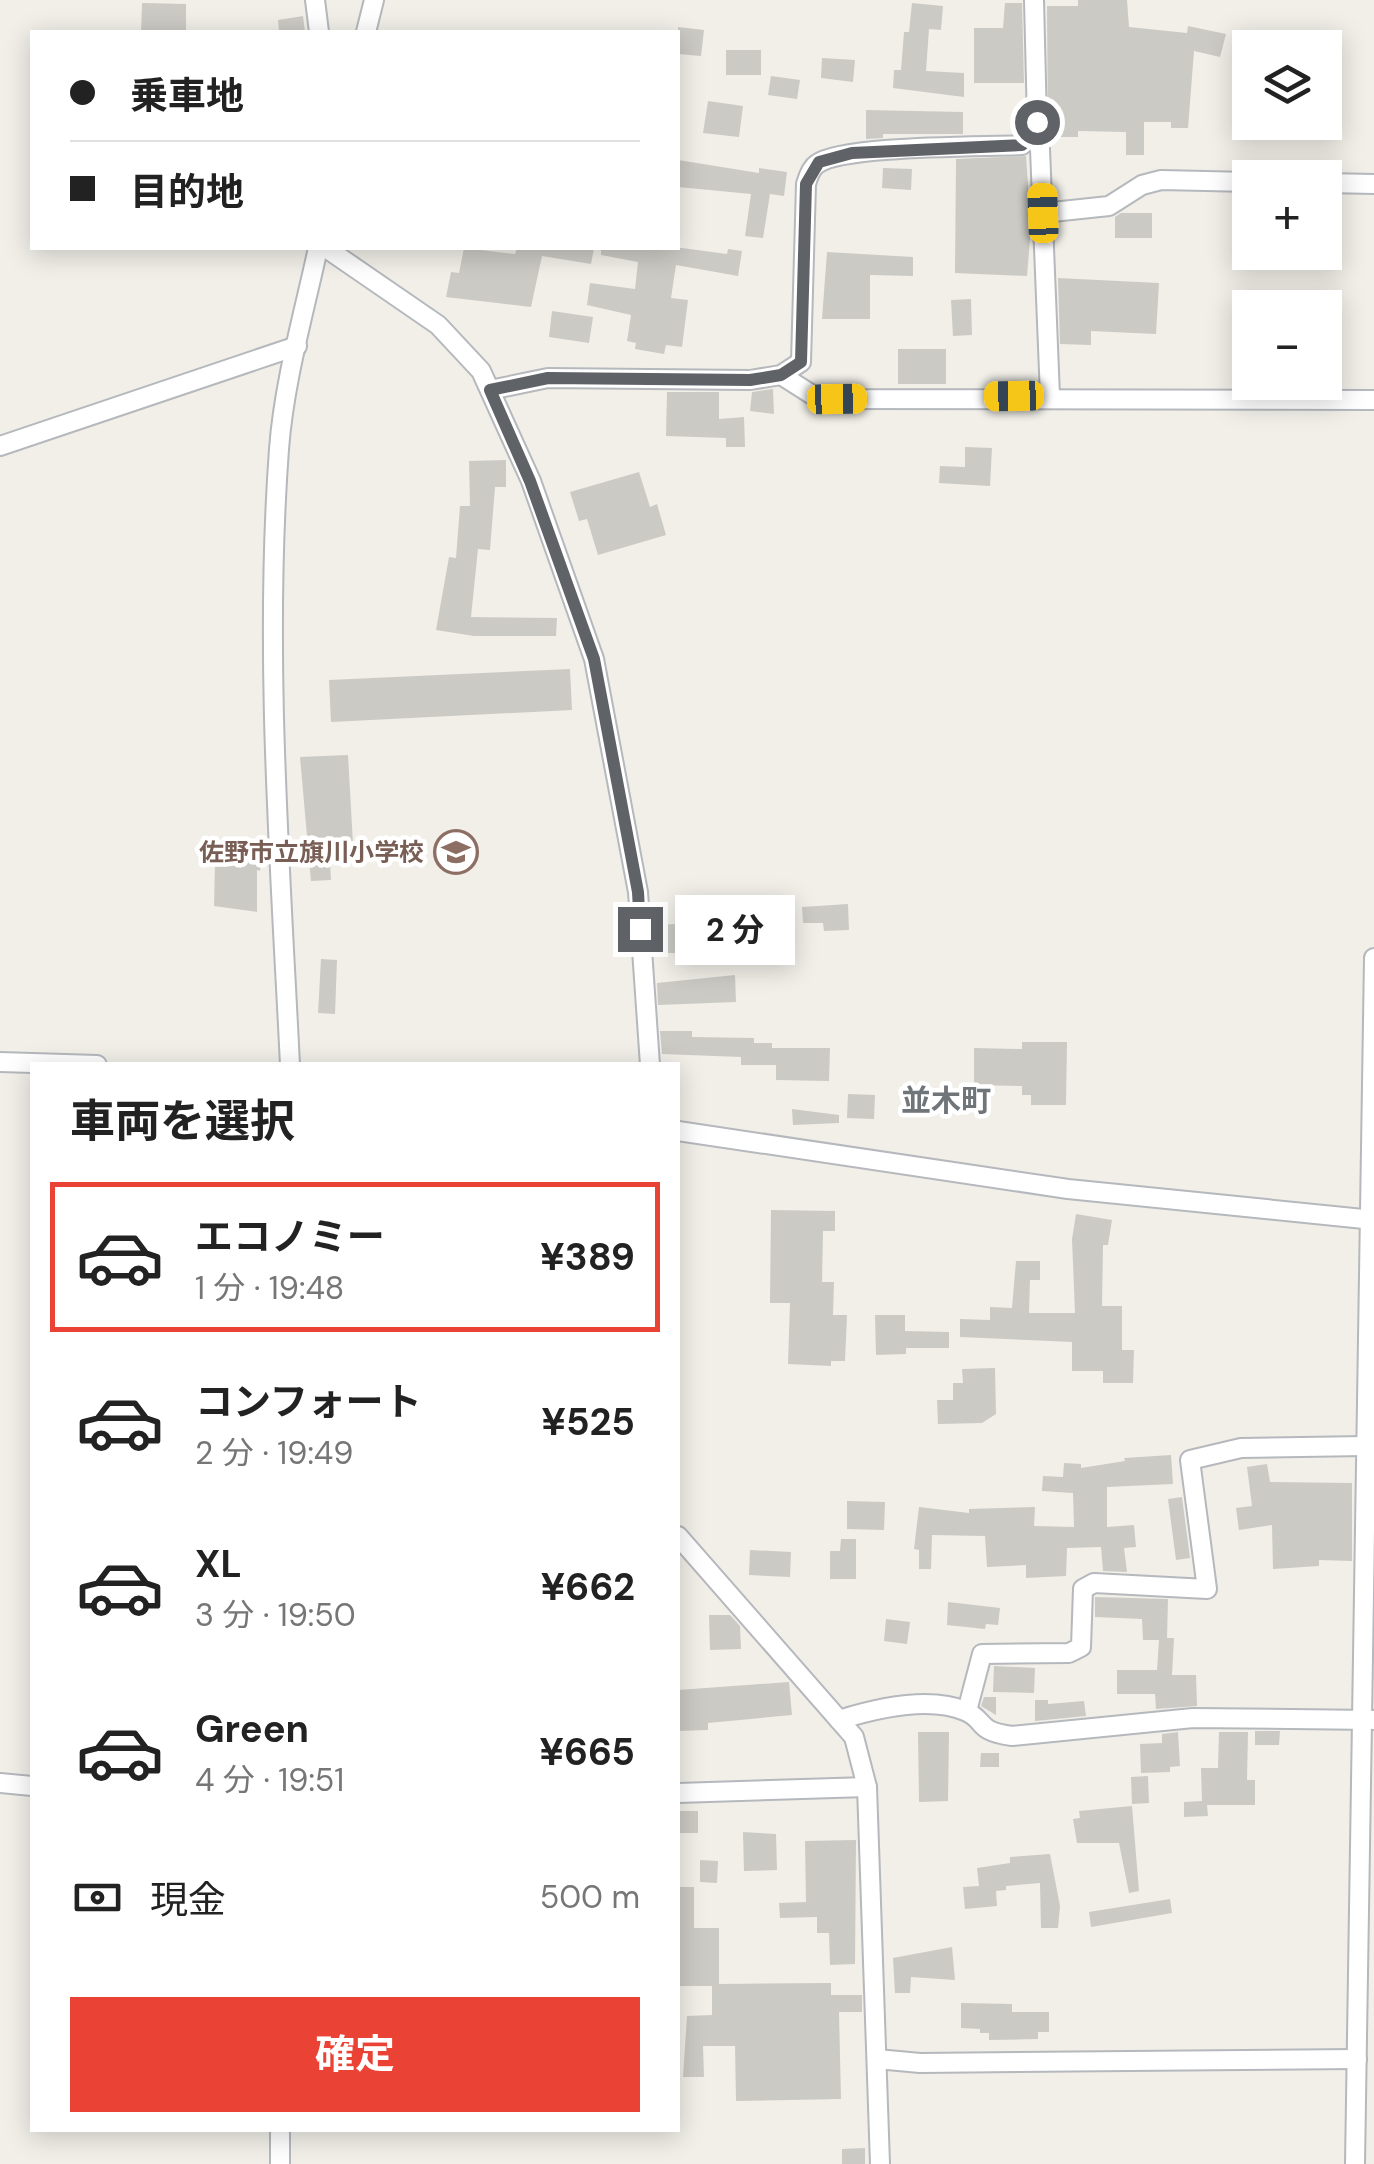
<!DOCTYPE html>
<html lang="ja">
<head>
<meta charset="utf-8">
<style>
  :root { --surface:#fff; --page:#f6f6f6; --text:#222; --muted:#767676; --line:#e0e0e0; --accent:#ea4335 }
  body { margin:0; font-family:"DM Sans","Noto Sans JP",sans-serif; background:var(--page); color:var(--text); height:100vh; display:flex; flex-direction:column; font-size:38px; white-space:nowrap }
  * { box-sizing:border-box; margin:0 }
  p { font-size:32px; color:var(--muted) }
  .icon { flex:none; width:55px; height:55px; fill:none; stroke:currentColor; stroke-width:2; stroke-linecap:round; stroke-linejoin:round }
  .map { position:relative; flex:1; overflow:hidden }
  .drawer { position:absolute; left:30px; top:1062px; width:650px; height:1070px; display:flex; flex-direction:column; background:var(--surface); border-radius:0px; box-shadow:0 5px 25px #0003 }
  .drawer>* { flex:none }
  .hud { position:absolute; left:30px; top:30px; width:650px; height:220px; border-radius:0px; box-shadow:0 5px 25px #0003; display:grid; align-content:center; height:220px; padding:0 40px; background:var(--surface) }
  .tools { position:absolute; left:1232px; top:30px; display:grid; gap:20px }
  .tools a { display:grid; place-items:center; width:110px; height:110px; border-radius:0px; background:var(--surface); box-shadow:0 5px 25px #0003; font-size:50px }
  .end { position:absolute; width:45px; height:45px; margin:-22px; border:12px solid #5f6368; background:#fff; box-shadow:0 0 0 5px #fff }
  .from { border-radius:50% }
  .bubble { position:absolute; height:70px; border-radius:0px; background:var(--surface); box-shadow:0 5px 25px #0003; font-size:32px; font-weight:700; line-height:70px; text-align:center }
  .car { position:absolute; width:30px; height:60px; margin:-30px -15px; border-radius:12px; box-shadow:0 0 8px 2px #0007; background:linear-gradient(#f5c518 24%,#345 0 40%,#f5c518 0 76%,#345 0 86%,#f5c518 0) }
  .hud b { display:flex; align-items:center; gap:35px; height:95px; font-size:38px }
  .hud b+b { border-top:2px solid var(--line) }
  .hud i { width:25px; height:25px; background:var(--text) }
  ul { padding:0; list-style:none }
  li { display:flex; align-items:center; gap:30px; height:150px; margin:0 20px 15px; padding:0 20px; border:5px solid transparent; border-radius:0px }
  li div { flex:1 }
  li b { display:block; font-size:38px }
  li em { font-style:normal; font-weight:700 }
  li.selected { border-color:var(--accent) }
  li>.icon { width:90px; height:90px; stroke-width:1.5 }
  h2 { padding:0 40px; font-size:45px; line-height:120px }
  .pay { display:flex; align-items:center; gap:25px; height:110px; padding:0 40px; font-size:38px }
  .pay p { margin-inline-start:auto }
  .primary-button { display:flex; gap:20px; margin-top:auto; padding:20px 40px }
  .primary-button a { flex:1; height:115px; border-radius:0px; background:var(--accent); color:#fff; font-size:40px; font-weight:700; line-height:115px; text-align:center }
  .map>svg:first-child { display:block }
  .building { fill:#cccac5 }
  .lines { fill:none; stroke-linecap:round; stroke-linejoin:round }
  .minor-casing { stroke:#b5b8bc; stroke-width:22 }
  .minor { stroke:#fff; stroke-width:18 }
  .route { stroke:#5f6368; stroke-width:12 }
  .labels { text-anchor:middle; stroke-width:9; stroke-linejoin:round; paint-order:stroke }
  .education-label { font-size:25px; font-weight:bold; fill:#785e54; stroke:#fff; text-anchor:end }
  .quarter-label { font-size:30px; font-weight:bold; fill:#70757a; stroke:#fff }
</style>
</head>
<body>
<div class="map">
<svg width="1374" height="2164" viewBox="0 0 1374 2164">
  <rect width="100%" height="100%" fill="#f1efe8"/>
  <g class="building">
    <polygon points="1078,0 1127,0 1129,27 1187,33 1188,26 1226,34 1220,57 1194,51 1188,128 1171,128 1171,122 1144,122 1144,155 1126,155 1126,132 1078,131 1078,137 1048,137 1047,6 1078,6"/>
    <polygon points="142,3 186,4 186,32 141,32"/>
    <polygon points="912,3 943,6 941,30 929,29 926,71 964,73 964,97 893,88 894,70 901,70 904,32 909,32"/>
    <polygon points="1005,3 1022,3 1024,83 974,83 974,28 1003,28"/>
    <polygon points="303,16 305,32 279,32 278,20"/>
    <polygon points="678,27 704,30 701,56 678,54"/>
    <rect x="726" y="50" width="35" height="25"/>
    <polygon points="822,58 855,60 853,82 821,78"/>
    <polygon points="771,76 800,80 797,99 768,95"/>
    <polygon points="708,101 743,106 739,137 703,133"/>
    <polygon points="866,110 963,112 963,134 883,134 883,138 866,139"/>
    <polygon points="1026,156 1031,227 1027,276 955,273 956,159"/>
    <polygon points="678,160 759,173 759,168 787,172 784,196 770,194 763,238 745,236 751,194 678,187"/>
    <polygon points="883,168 912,169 911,190 882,188"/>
    <polygon points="1121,213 1152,213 1152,238 1115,238 1115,217"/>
    <polygon points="464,248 515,254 517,248 594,248 591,264 542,256 531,307 446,297 451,272 459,273"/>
    <polygon points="601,248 682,248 727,254 728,249 742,251 738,276 676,265 671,298 688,300 682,347 666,345 664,354 635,349 636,343 627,341 631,315 587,305 590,283 635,289 638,262 601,255"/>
    <polygon points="827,252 913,257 913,276 870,275 870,319 822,319"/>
    <polygon points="1058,278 1159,283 1156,334 1091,331 1091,345 1060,344"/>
    <polygon points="971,299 972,335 953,336 951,300"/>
    <polygon points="552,311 593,317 589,343 549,337"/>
    <rect x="898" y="349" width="48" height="35"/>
    <polygon points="773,389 774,414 750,411 752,392"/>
    <polygon points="667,392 719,392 719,419 744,417 745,447 726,447 726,438 666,436"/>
    <polygon points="965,447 992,448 990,486 939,483 940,466 965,467"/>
    <polygon points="506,460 506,487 495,487 490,550 478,549 471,617 557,618 556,636 474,636 436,630 449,557 456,558 460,506 470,506 469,461"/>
    <polygon points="639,472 650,507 657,504 666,535 598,555 587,519 579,521 570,492"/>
    <polygon points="570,669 572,710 331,722 329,680"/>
    <polygon points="348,755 353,844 329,845 331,880 311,881 300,757"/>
    <polygon points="222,845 262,849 260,871 257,870 257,912 214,906 215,864 206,864 206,850"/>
    <polygon points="848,904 849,930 824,931 823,923 803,923 802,907"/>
    <polygon points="678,924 679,953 655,953 653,925"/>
    <polygon points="321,959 337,960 335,1014 318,1013"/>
    <polygon points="735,975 736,1002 658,1005 657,983"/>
    <polygon points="660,1031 692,1031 692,1037 754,1038 754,1043 772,1043 772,1048 830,1048 829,1081 776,1080 776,1065 741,1065 741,1057 662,1054"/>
    <polygon points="1022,1042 1067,1042 1066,1105 1031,1105 1031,1095 1022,1095 1022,1086 974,1085 974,1048 1022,1049"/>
    <polygon points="848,1094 875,1095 874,1119 847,1118"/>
    <polygon points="792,1109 839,1115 839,1123 793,1125"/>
    <polygon points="771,1210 835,1211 835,1231 823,1231 822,1282 834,1282 833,1315 847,1315 845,1361 831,1361 831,1366 788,1364 790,1303 770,1303"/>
    <polygon points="1076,1214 1112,1220 1108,1245 1103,1245 1102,1306 1122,1306 1122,1350 1134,1350 1133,1383 1103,1383 1103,1371 1072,1371 1072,1342 960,1337 960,1319 990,1320 990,1307 1012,1308 1016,1261 1040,1261 1040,1280 1030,1280 1029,1313 1075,1313 1072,1239"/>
    <polygon points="875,1315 905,1315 905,1331 949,1332 949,1348 906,1348 906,1354 876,1355"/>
    <polygon points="995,1368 996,1414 982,1423 938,1424 937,1400 953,1400 953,1383 963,1383 962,1369"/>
    <polygon points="1171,1455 1173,1484 1107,1487 1107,1527 1134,1525 1136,1547 1124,1548 1127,1572 1103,1571 1101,1547 1067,1548 1066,1576 1026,1578 1026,1565 987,1567 985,1536 932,1535 931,1569 919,1569 919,1550 914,1549 919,1507 969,1513 969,1509 1035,1507 1034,1526 1074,1527 1073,1493 1042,1491 1043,1476 1063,1477 1064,1463 1081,1464 1081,1468 1125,1461 1124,1458"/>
    <polygon points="1267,1464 1270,1482 1352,1483 1352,1561 1319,1560 1319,1566 1273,1569 1272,1525 1239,1530 1236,1508 1252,1506 1247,1467"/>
    <polygon points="1182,1497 1190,1558 1176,1560 1168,1499"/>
    <polygon points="847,1501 885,1502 884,1530 847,1529"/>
    <polygon points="841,1539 856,1539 856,1579 830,1579 830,1551 840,1551"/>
    <polygon points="750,1550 791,1552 790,1577 749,1575"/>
    <polygon points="1095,1597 1168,1599 1167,1638 1174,1638 1172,1675 1196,1675 1197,1706 1156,1709 1155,1694 1117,1694 1117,1670 1157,1670 1159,1640 1143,1640 1142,1619 1095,1617"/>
    <polygon points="948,1602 1000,1608 998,1625 986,1624 985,1629 947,1625"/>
    <polygon points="709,1615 730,1615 740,1626 741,1649 710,1650"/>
    <polygon points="886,1619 910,1622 907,1644 884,1641"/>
    <polygon points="994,1666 1035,1668 1034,1693 993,1692"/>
    <polygon points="789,1682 792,1715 708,1723 708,1730 678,1731 678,1690"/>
    <polygon points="984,1697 996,1697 996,1715 981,1706"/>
    <polygon points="1035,1700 1048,1700 1048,1704 1084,1701 1086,1716 1035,1721"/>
    <polygon points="1255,1731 1280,1731 1279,1745 1255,1745"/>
    <polygon points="918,1732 949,1732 948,1801 919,1802"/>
    <polygon points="1178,1732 1180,1766 1170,1767 1170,1772 1141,1773 1140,1744 1162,1743 1162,1734"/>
    <polygon points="1219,1732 1248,1732 1247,1780 1255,1780 1255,1805 1207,1805 1208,1816 1184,1817 1184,1802 1202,1801 1201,1768 1218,1768"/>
    <polygon points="981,1753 999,1753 999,1767 980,1767"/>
    <polygon points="1148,1776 1149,1803 1132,1804 1131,1777"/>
    <polygon points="1132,1806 1139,1891 1129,1893 1119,1843 1077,1843 1073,1819 1080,1818 1079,1811"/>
    <rect x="678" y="1811" width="20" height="22"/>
    <polygon points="743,1832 776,1834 777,1870 744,1871"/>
    <polygon points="856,1840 855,1964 830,1965 829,1933 817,1933 817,1917 780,1918 779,1903 806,1902 805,1841"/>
    <polygon points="1050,1854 1060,1906 1058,1928 1041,1928 1040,1883 1006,1886 1006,1890 996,1891 997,1906 965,1909 963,1887 979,1886 977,1868 1010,1863 1010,1857"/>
    <polygon points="700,1860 718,1861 717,1883 700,1882"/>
    <polygon points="678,1887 694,1887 694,1928 719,1928 719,1984 831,1983 831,1995 862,1995 862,2012 839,2012 841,2099 736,2101 735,2046 703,2046 704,2077 683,2077 687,2016 712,2015 712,1986 680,1986"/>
    <polygon points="1170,1899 1172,1913 1091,1927 1089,1912"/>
    <polygon points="952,1947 955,1980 911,1977 910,1993 895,1993 893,1958"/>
    <polygon points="961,2003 1012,2004 1012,2012 1049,2012 1049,2032 1038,2032 1038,2039 989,2040 989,2033 980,2033 980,2029 961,2028"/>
    <polygon points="865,2148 865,2164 842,2164 842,2149"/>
  </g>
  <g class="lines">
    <g class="minor-casing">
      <g id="minor">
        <polyline points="315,0 319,32"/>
        <polyline points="366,32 374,0"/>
        <polyline points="1033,134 1040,149 1050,396"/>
        <polyline points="1325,183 1374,184"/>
        <polyline points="1043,213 1109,206 1142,185 1161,180 1250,182"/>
        <polyline points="326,248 438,325 481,371 531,481 594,659 638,892 650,1065"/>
        <polyline points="781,375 814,396 837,399 1374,400"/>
        <path d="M490,390L548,378L750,380L781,375L801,362L806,184C808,177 811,168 817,164C842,145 984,147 1022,145L1033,134L1037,122L1034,0"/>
        <polyline points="0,446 297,346"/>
        <polyline points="0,1062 97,1065"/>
        <path d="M290,1065C280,861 264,653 279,449C284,382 304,313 318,248"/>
        <polyline points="678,1131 1068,1189 1374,1220"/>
        <polyline points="678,1536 854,1737 867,1787 880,2164"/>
        <polyline points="967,1711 982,1654 1069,1653 1081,1647 1083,1589 1094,1583 1207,1589 1190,1460 1241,1448 1365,1446"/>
        <path d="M839,1720C874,1709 929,1696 965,1711C987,1720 974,1731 1012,1736L1193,1718L1374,1720"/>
        <polyline points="0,1783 32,1786"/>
        <polyline points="678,1793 867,1787"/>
        <polyline points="877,2059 920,2063 1357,2059"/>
        <polyline points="280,2164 280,2130"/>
        <polyline points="1355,2164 1374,958"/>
      </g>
    </g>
    <use href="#minor" class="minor"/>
  </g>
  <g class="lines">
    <polyline class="route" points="640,929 638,892 594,659 530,481 490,390 548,378 750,380 781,375 801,362 806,184 819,162 852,153 1022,145 1033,134 1037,122"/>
  </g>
  <defs>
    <g id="school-ring" transform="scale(2.25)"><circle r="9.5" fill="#fff" stroke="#8d6e63" stroke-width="1.5"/><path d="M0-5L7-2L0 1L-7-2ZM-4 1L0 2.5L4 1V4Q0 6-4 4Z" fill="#8d6e63"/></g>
  </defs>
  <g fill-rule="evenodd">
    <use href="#school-ring" x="456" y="852"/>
  </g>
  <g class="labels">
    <g class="education-label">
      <text x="424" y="861">佐野市立旗川小学校</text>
    </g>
    <g class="quarter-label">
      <text x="946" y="1111">並木町</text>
    </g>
  </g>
</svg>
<div class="tools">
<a><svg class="icon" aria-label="layers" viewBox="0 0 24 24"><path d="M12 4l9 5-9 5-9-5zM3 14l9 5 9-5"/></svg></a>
<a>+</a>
<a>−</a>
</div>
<i class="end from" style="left:1037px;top:122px"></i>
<i class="end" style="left:640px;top:929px"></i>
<div class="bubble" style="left:675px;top:895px;width:120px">2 分</div>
<i class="car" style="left:1043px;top:213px;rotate:358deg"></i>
<i class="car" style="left:1014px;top:396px;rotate:269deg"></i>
<i class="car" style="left:837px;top:399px;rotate:89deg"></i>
<div class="hud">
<b><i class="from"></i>乗車地</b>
<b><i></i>目的地</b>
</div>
<section class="drawer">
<h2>車両を選択</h2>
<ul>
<li class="selected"><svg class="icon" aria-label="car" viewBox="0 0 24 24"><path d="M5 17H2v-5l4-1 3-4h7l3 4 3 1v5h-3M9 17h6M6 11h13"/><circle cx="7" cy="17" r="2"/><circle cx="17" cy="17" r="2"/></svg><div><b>エコノミー</b><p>1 分 · 19:48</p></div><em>¥389</em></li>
<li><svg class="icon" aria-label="car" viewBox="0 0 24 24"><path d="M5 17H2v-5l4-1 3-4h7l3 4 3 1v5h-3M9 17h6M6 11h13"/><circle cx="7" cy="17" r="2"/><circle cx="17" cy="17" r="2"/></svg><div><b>コンフォート</b><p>2 分 · 19:49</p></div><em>¥525</em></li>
<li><svg class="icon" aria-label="car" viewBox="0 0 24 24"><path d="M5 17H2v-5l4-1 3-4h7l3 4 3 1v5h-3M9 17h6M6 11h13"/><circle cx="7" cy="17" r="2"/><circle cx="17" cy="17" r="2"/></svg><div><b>XL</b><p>3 分 · 19:50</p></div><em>¥662</em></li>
<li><svg class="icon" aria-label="car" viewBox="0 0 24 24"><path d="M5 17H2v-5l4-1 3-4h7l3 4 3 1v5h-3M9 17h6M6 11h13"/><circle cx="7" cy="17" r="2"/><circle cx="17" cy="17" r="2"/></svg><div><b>Green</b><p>4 分 · 19:51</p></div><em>¥665</em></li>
</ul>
<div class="pay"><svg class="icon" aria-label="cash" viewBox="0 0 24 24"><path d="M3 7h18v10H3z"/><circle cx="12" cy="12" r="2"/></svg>現金<p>500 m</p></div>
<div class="primary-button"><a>確定</a></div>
</section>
</div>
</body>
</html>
